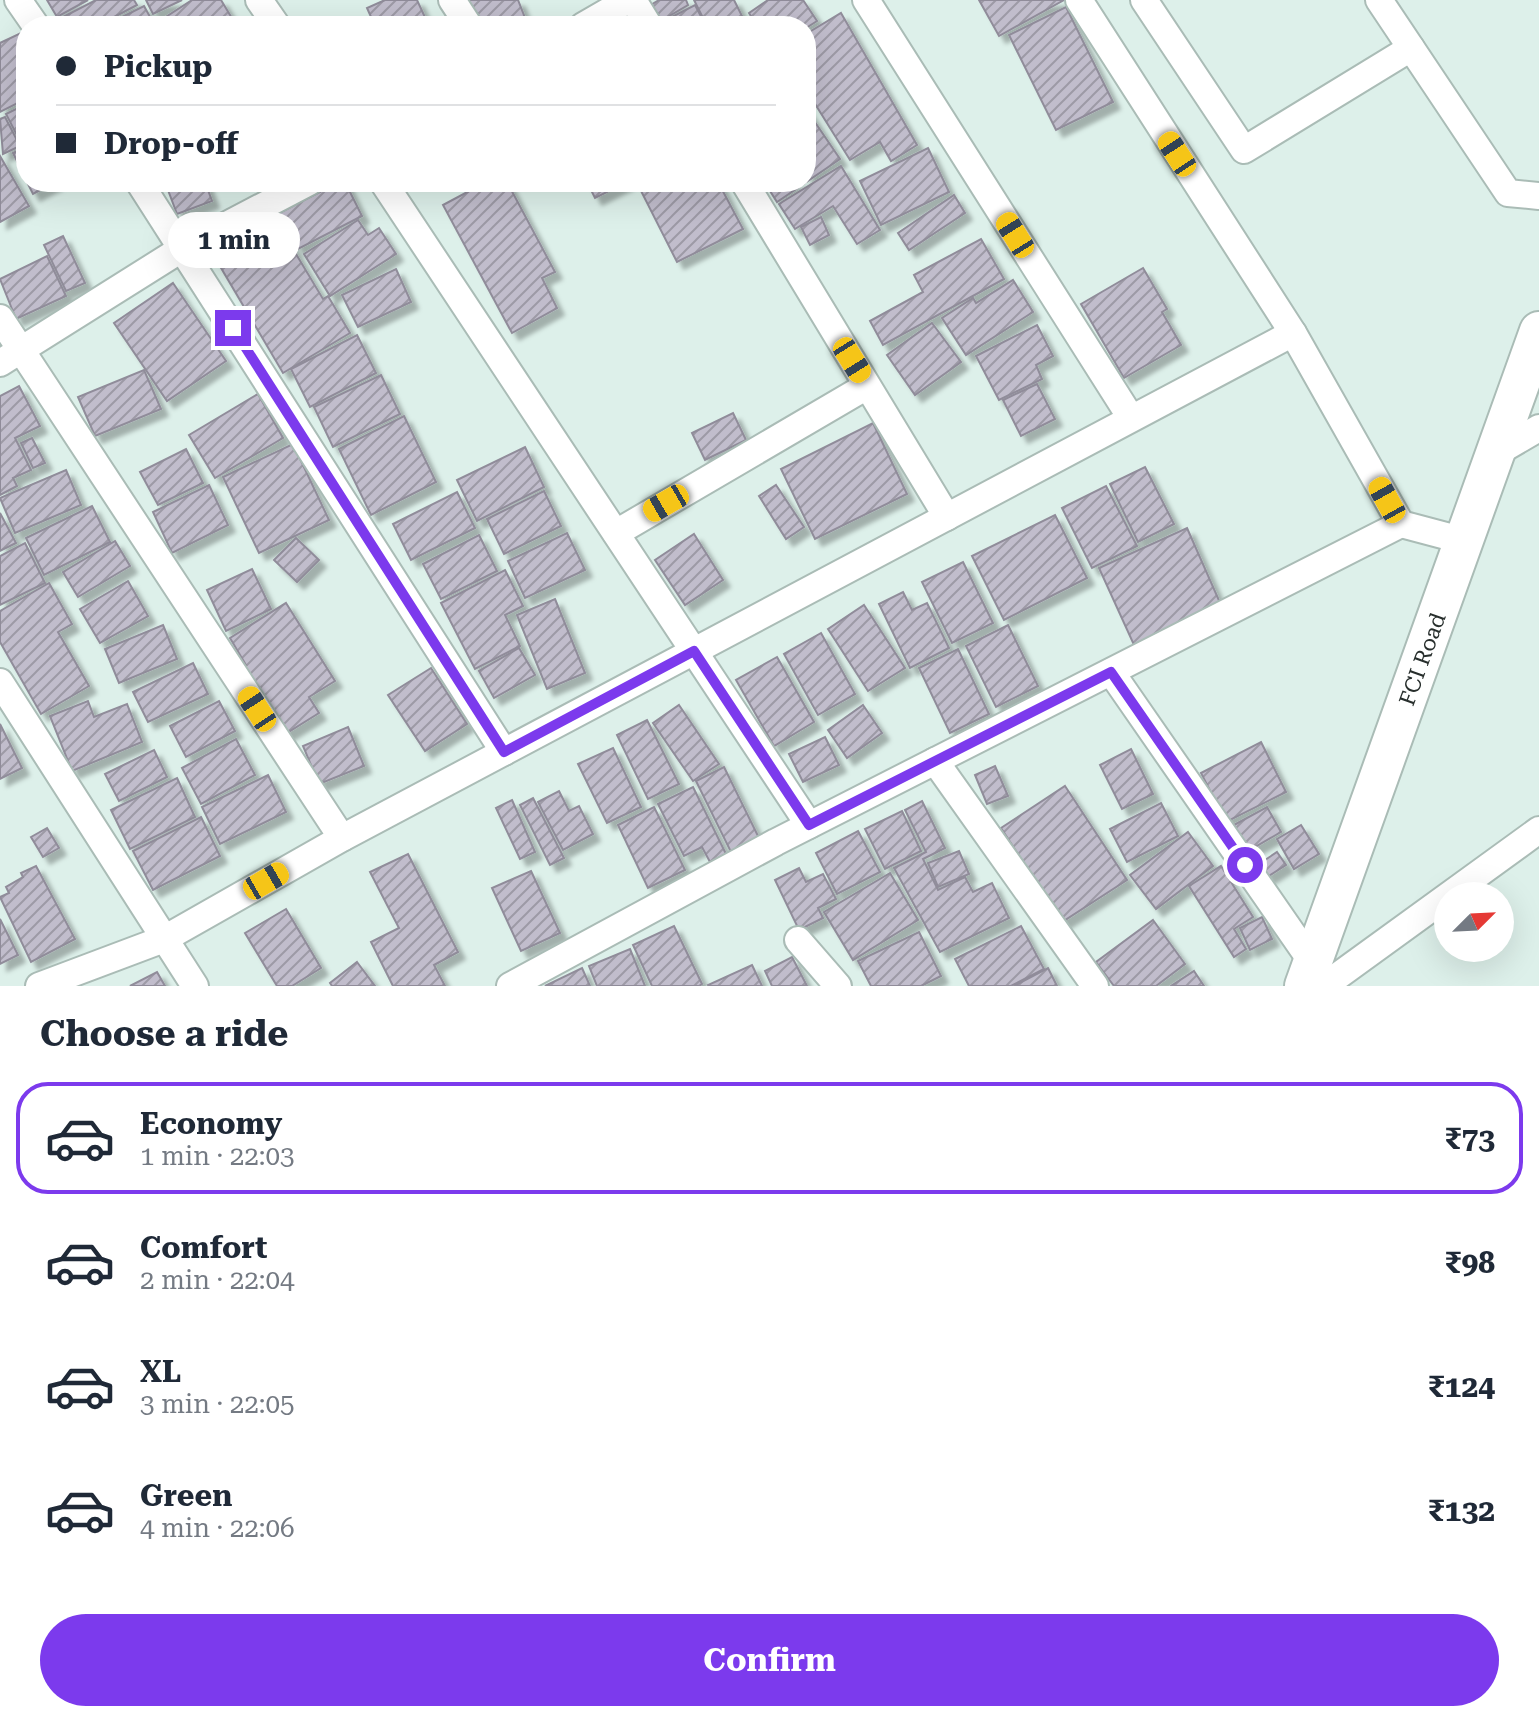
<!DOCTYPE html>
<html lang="en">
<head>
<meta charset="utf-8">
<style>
  :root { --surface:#fff; --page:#f6f6f7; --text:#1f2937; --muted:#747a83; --line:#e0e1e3; --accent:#7c3aed }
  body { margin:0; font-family:"Roboto Serif",serif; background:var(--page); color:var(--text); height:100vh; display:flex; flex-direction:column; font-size:30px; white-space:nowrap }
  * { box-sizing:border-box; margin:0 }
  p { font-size:26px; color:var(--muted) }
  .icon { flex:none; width:44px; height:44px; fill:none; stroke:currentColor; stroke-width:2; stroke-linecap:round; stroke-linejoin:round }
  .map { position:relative; height:986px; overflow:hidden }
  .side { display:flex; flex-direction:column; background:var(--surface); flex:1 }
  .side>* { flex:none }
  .guide { position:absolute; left:16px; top:16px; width:800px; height:176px; border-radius:32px; box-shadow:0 8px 32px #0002; display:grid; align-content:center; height:176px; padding:0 40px; background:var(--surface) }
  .needle { width:52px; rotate:66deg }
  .controls { position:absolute; left:1434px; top:882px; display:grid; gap:16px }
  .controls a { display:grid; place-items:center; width:80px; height:80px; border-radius:50%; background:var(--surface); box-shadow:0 8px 32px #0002; font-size:40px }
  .end { position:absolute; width:36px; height:36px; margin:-18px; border:10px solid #7c3aed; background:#fff; box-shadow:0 0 0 4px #fff }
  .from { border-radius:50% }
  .bubble { position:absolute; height:56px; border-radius:28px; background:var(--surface); box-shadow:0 8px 32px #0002; font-size:26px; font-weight:700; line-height:56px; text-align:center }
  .car { position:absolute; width:24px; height:48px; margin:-24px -12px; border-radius:10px; box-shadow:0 0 6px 2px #0007; background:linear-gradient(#f5c518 24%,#345 0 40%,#f5c518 0 76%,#345 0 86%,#f5c518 0) }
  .guide b { display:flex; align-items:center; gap:28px; height:76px; font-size:30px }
  .guide b+b { border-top:2px solid var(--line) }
  .guide i { width:20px; height:20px; background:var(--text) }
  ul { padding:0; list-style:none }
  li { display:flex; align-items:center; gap:24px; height:112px; margin:0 16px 12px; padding:0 24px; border:4px solid transparent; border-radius:32px }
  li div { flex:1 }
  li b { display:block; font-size:30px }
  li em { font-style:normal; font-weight:700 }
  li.on { border-color:var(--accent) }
  li>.icon { width:72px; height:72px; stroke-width:1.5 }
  h2 { padding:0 40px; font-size:36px; line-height:96px }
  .button { display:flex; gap:16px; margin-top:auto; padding:16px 40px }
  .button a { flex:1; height:92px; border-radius:48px; background:var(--accent); color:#fff; font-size:32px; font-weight:700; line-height:92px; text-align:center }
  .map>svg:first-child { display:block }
  .building { fill:url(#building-hatch); stroke:#908c9a; stroke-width:2; filter:url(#shadow) }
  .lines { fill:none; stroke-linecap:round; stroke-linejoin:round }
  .street-casing { stroke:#aabcb6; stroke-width:30 }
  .secondary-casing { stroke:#aabcb6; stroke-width:42 }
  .street { stroke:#fff; stroke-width:26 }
  .secondary { stroke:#fff; stroke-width:38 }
  .route { stroke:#7c3aed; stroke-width:10 }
  .labels { text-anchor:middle; stroke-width:7; stroke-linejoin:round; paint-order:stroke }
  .street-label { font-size:22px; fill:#272e2c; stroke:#fff }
</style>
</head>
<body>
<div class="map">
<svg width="1539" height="986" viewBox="0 0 1539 986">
  <defs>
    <pattern id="building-hatch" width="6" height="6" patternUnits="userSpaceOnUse" patternTransform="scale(2)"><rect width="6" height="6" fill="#c1bdcc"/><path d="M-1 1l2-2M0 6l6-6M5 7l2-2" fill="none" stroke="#9d9aa6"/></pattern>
    <filter id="shadow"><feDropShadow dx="7" dy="7" stdDeviation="2" flood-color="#0004"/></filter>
  </defs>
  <rect width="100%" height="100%" fill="#ddf0ea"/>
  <g class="building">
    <polygon points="47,0 88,0 57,17"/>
    <polygon points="96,0 134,0 137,5 97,26 67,26 63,17"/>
    <polygon points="146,0 182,0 153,14"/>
    <polygon points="192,0 221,0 233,20 224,26 160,26 158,22"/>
    <polygon points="385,0 417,0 429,26 375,26 367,8"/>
    <polygon points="467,0 518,0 527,23 478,26"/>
    <polygon points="659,0 686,0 688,5 659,22 649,6"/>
    <polygon points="694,0 734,0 742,16 723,26 707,26"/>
    <polygon points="768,0 803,0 817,21 806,28 757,26 749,13"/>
    <polygon points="979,0 1064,0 999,36"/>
    <polygon points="695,5 706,26 666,26 664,21"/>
    <polygon points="144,6 155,26 117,26 114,21"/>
    <polygon points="1066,7 1113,102 1056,130 1009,35"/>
    <polygon points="841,13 917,145 891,161 880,142 850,160 807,91 814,86 806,72 806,34"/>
    <polygon points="21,33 26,43 26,99 0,112 0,43"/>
    <polygon points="26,104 26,143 22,145 6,114"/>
    <polygon points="806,109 840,159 777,202 765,183 806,182"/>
    <polygon points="5,117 20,146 3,154 0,119"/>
    <polygon points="26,147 26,179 13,153"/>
    <polygon points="928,148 949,192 881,225 860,181"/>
    <polygon points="0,156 29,206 0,222"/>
    <polygon points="841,166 880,230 857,244 833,206 795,229 779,204"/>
    <polygon points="27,182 56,182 33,194"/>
    <polygon points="165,182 205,182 212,201 177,214"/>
    <polygon points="339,182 345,182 362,216 298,249 279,213"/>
    <polygon points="486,182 507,182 555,272 542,278 557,308 512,333 443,205"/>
    <polygon points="587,182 627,182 595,198"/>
    <polygon points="644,182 718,182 743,229 677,262 638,185"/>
    <polygon points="954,195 965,213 909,250 898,233"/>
    <polygon points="821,217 829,235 810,245 801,227"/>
    <polygon points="275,219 323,299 328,296 350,333 283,373 214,256"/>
    <polygon points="358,220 368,235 379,228 396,254 330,296 304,254"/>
    <polygon points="63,236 85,283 66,291 44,245"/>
    <polygon points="981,239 1004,279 883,345 870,321 923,292 914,275"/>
    <polygon points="47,256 66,296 16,319 0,279"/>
    <polygon points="1143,268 1167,309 1162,312 1181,345 1124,378 1081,304"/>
    <polygon points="396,269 411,302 358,327 342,295"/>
    <polygon points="1013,280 1033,312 966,355 942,318 973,298 976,303"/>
    <polygon points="173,283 226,361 167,401 114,323"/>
    <polygon points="932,323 961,362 915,395 887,355"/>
    <polygon points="1037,325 1053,356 1036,365 1042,379 999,400 976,356"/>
    <polygon points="357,335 376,373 310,407 291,369"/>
    <polygon points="144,370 161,409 95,436 78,397"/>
    <polygon points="381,375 400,414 333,447 314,407"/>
    <polygon points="1037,384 1055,419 1021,436 1003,400"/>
    <polygon points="19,386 40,426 15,438 31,470 13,478 17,486 0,495 0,396"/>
    <polygon points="258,394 283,438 215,478 189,435"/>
    <polygon points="733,413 746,440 705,460 692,433"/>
    <polygon points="404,416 436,482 371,515 339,449"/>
    <polygon points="873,423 907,494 815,539 781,469"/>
    <polygon points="32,438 45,463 33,468 21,443"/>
    <polygon points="293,444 329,520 259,553 223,477"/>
    <polygon points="525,447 544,487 477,521 457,480"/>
    <polygon points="186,449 203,483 158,505 140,472"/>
    <polygon points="1145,467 1174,524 1138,542 1110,484"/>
    <polygon points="66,470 81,505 15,533 0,498"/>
    <polygon points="209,485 228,525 172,553 153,512"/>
    <polygon points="776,485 804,527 786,539 759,496"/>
    <polygon points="1106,486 1137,546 1092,568 1062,508"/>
    <polygon points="544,491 561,526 504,554 487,519"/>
    <polygon points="457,492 475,528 411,560 393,524"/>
    <polygon points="92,506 110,542 44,575 26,538"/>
    <polygon points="0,513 16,543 0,551"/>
    <polygon points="1055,515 1087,578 1004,620 972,556"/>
    <polygon points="1187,528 1221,605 1134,645 1099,568"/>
    <polygon points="567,533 585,570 525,598 508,561"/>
    <polygon points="694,534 723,580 685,605 655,560"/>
    <polygon points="479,535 497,571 441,599 423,564"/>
    <polygon points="296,538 319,560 297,582 274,560"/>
    <polygon points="115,541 130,566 78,597 63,572"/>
    <polygon points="25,543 45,583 0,605 0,556"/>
    <polygon points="963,562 993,623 952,643 922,582"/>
    <polygon points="252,569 271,609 226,631 207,590"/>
    <polygon points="505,570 523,606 505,615 520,646 475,669 441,603"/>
    <polygon points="128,581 148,616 100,643 80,609"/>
    <polygon points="49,583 72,624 58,632 89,686 41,714 0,642 0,611"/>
    <polygon points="903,592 912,610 927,603 949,648 910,668 879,604"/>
    <polygon points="555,599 585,673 547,689 517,615"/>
    <polygon points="286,603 335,681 309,697 319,713 282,736 240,668 246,665 230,638"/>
    <polygon points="864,605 905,668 868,691 828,629"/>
    <polygon points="163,625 177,659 119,683 105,649"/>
    <polygon points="1008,625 1038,686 996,707 966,646"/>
    <polygon points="821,633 855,694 818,715 784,654"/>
    <polygon points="519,648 535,675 494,698 479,671"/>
    <polygon points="958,649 989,714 950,733 919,668"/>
    <polygon points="777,657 814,722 774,746 736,680"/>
    <polygon points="193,663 208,694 148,722 133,692"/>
    <polygon points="431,668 467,724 425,751 388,695"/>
    <polygon points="88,701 94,717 127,704 142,742 72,771 50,716"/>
    <polygon points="219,701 235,731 186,757 170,726"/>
    <polygon points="679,705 719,764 693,781 653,723"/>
    <polygon points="863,705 882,733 847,758 828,730"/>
    <polygon points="647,720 679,784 648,799 617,735"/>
    <polygon points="0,724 22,768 0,779"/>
    <polygon points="348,727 364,766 319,784 303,746"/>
    <polygon points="825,737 839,765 803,782 789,754"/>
    <polygon points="236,739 255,775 201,804 182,768"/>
    <polygon points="1261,742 1286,792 1226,822 1201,773"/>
    <polygon points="613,748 641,807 607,823 578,764"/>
    <polygon points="1131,749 1153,794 1122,809 1100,765"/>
    <polygon points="154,750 167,777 119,801 105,774"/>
    <polygon points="995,766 1008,796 987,804 975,775"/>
    <polygon points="724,767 759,838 731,852 696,781"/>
    <polygon points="268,775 286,812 220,844 202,807"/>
    <polygon points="177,778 195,817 130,849 111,810"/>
    <polygon points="1065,786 1127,880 1062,922 1001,828"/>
    <polygon points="693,787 726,854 710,862 702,847 684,856 658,804"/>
    <polygon points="559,791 569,811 579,806 593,834 563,850 538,802"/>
    <polygon points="533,798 564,858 550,865 520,805"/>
    <polygon points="512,800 535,852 520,859 496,808"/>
    <polygon points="922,801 945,848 923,859 938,890 965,877 973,892 992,883 1009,918 940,952 894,868 926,852 905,810"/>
    <polygon points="1161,803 1178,836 1127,862 1110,829"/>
    <polygon points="654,807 685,870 648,888 618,825"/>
    <polygon points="1267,807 1281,832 1248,851 1234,825"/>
    <polygon points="902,811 921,851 885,869 865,829"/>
    <polygon points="201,817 220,856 153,890 133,851"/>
    <polygon points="1301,825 1319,854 1294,869 1277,839"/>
    <polygon points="47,828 59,848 43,857 31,837"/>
    <polygon points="858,831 880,872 837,894 816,853"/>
    <polygon points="1188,832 1213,866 1156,909 1130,875"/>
    <polygon points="959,851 969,874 938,887 928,863"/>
    <polygon points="1277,852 1286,865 1267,877 1259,864"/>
    <polygon points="408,854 458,952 434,965 445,986 393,986 371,942 399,928 370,872"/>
    <polygon points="36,866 75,939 31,962 0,897 9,893 6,887 23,877 21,873"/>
    <polygon points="1221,866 1253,917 1234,929 1246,949 1234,957 1189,886"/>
    <polygon points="799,868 806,882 823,874 836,899 818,908 823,918 799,930 775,880"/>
    <polygon points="531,871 560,933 521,951 492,888"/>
    <polygon points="890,873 918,920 853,960 824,912"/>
    <polygon points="286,909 321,968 292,986 277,986 245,933"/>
    <polygon points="1262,917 1272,939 1250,950 1240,928"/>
    <polygon points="0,919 18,955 0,964"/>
    <polygon points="1153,920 1185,964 1156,986 1114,986 1096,962"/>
    <polygon points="674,926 702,984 699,986 652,986 633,945"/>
    <polygon points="1021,926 1044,969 1011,986 969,986 955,959"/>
    <polygon points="919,932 941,976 921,986 871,986 858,961"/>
    <polygon points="630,949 645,986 597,986 589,966"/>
    <polygon points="792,957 807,986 772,986 765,971"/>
    <polygon points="357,962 375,986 332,986 330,983"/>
    <polygon points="752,965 762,986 709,986 708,985"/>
    <polygon points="582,968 590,986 545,986"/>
    <polygon points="1048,968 1057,986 1014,986"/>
    <polygon points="1194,971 1204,986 1171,986"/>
    <polygon points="157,972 165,986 130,986"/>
  </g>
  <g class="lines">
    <g class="street-casing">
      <g id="street">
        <polyline points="18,0 36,26"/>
        <polyline points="259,0 277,26"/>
        <polyline points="452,0 469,26"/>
        <polyline points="633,0 649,26"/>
        <polyline points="866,0 1131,418"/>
        <polyline points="1079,0 1293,333 1401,524 1465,541"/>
        <polyline points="1144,0 1244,150 1411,48"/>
        <polyline points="1379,0 1508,193 1539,196"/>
        <polyline points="583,26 628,0"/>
        <polyline points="139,182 504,752"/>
        <polyline points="383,182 809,825"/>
        <polyline points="744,182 947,517"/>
        <polyline points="0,318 342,838"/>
        <polyline points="0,363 183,248 309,182"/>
        <polyline points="1496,453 1539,428"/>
        <polyline points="616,533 867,386"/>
        <polyline points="1111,672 1312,962"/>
        <polyline points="0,682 195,986"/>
        <polyline points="935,761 1095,986"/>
        <polyline points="798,940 838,986"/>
        <polyline points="39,986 164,939 342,838 1293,333"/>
        <polyline points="510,986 776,842 1401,524"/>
        <polyline points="1324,986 1539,830"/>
      </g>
    </g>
    <g class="secondary-casing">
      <polyline id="secondary" points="1304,986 1539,331"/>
    </g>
    <use href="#street" class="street"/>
    <use href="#secondary" class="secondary"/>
  </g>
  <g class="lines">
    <polyline class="route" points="233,328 504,752 694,651 809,825 1111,672 1245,865"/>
  </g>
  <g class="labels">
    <g class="street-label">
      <text transform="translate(1422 659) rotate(-70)" y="8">FCI Road</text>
    </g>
  </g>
</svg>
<div class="controls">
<a><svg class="needle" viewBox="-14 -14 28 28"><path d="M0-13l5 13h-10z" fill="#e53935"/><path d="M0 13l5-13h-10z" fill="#747a83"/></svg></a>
</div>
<i class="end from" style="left:1245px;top:865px"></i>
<i class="end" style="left:233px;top:328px"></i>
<div class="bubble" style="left:168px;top:212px;width:132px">1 min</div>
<i class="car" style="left:1177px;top:154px;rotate:327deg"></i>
<i class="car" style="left:1015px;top:235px;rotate:328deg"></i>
<i class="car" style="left:852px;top:360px;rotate:148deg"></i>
<i class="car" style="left:1387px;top:500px;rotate:331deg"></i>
<i class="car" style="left:666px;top:503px;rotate:240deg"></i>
<i class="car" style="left:257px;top:709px;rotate:327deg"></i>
<i class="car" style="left:266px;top:881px;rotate:60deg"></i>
<div class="guide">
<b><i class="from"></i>Pickup</b>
<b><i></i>Drop-off</b>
</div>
</div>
<section class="side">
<h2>Choose a ride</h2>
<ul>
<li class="on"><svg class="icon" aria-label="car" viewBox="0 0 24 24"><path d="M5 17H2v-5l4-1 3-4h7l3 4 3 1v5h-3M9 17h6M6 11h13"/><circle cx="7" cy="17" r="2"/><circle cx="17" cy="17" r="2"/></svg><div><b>Economy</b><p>1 min · 22:03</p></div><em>₹73</em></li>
<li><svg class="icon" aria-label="car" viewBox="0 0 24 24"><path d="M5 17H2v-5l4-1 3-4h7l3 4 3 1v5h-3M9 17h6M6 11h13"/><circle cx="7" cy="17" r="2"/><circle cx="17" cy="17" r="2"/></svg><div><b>Comfort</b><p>2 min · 22:04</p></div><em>₹98</em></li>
<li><svg class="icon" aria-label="car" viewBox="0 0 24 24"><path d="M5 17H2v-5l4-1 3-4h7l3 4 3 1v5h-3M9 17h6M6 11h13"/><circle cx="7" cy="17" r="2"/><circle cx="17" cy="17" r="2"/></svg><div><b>XL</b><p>3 min · 22:05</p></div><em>₹124</em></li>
<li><svg class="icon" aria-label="car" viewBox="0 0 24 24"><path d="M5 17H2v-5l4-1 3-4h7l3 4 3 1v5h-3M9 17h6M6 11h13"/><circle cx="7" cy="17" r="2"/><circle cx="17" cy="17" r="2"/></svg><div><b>Green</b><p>4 min · 22:06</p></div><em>₹132</em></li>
</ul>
<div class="button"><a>Confirm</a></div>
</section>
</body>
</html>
